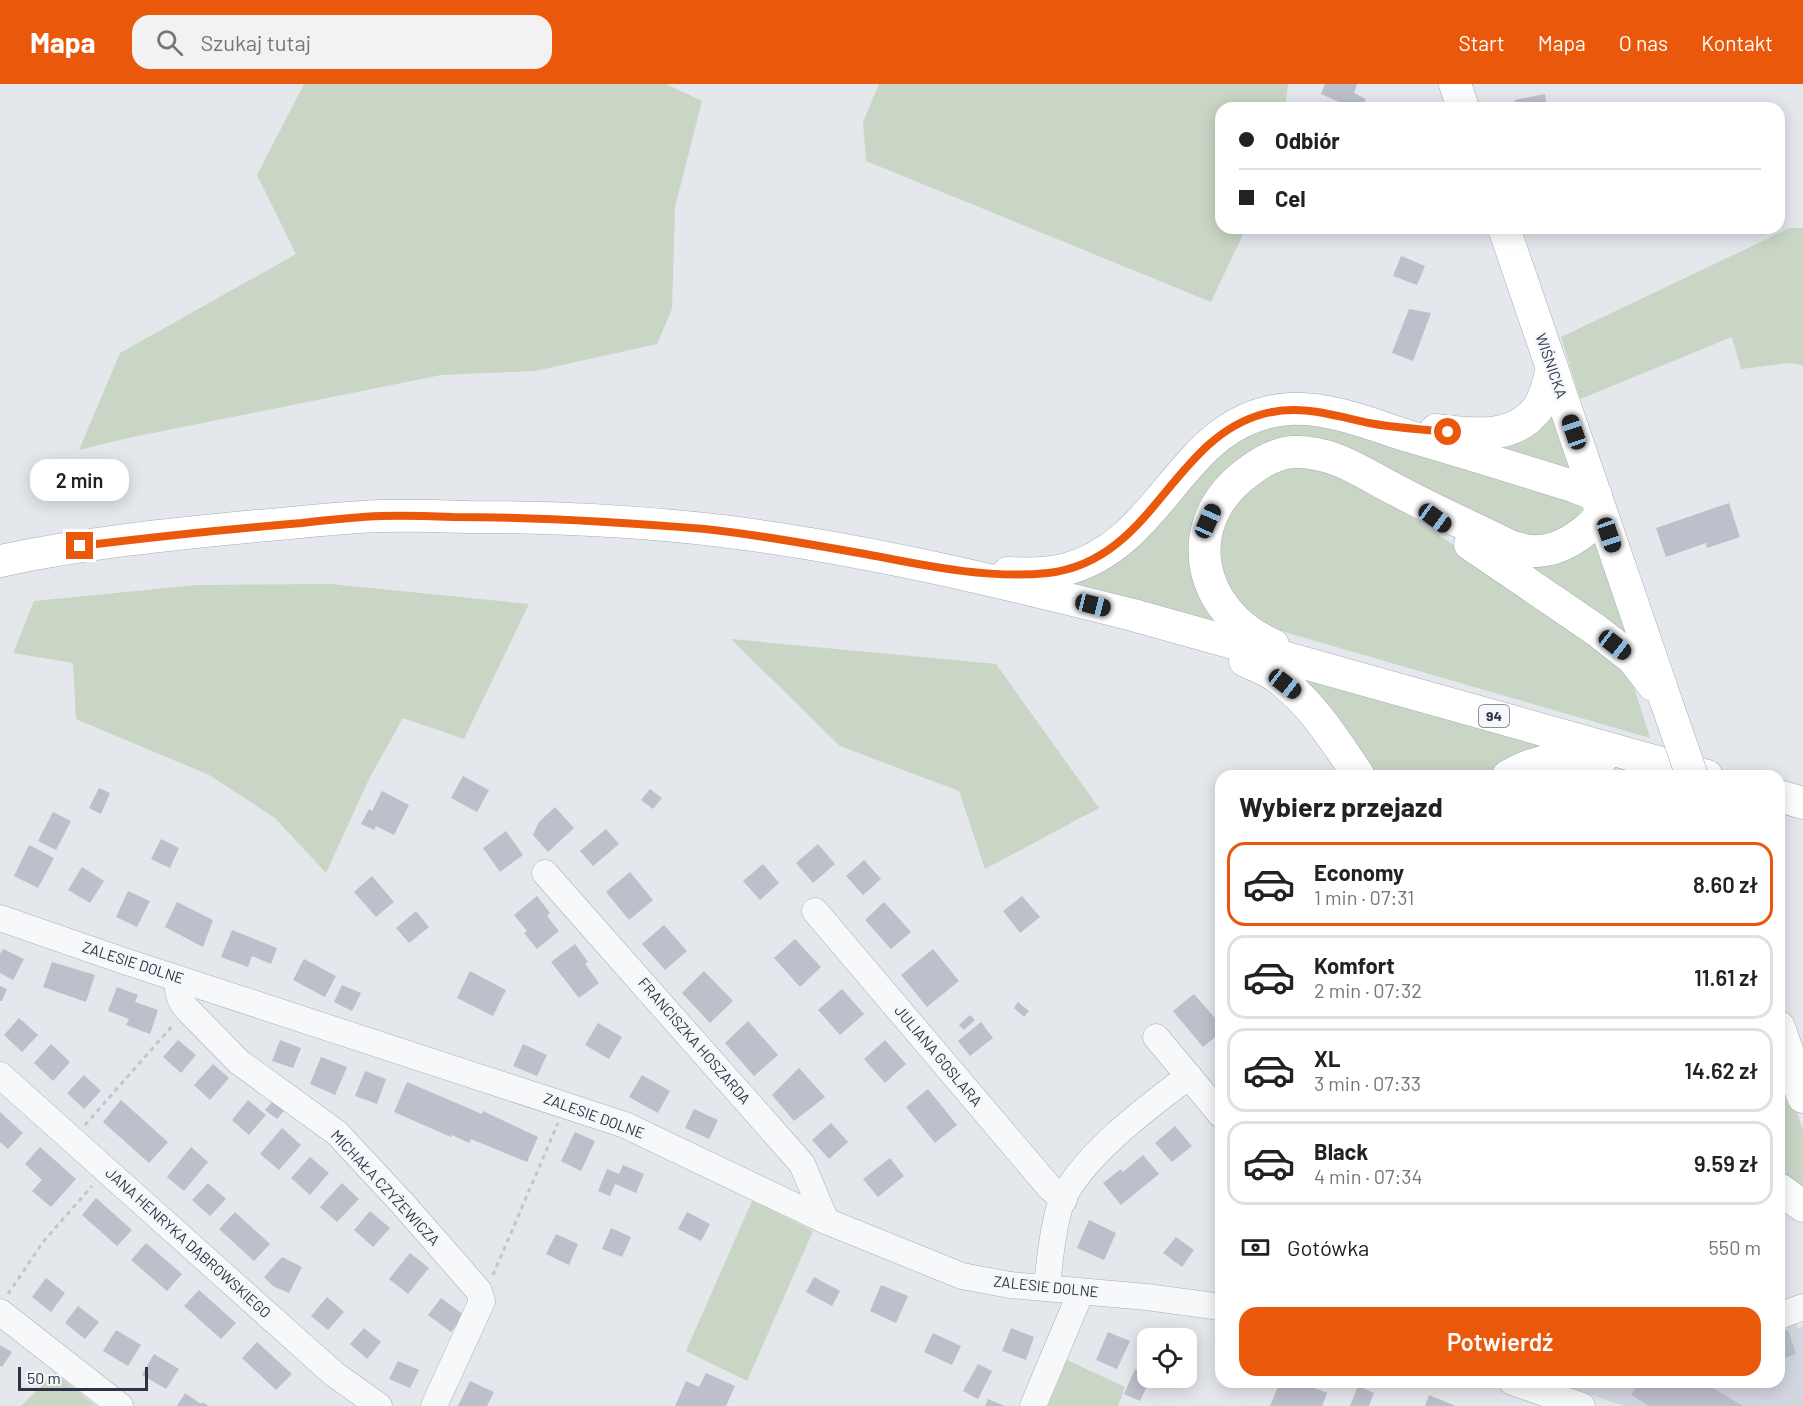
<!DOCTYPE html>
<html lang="pl">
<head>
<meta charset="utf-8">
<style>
  :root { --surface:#fff; --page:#f2f2f2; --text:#222; --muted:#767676; --line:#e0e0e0; --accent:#ea580c }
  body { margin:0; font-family:Barlow,sans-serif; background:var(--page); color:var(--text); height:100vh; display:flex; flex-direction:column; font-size:22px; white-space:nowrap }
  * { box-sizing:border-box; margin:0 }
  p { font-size:20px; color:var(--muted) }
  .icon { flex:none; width:33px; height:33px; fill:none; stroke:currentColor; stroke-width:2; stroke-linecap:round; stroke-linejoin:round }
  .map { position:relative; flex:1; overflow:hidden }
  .drawer { position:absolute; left:1215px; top:686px; width:570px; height:618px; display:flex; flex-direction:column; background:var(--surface); border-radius:18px; box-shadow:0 3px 15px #0003 }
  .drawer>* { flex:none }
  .banner { position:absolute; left:1215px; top:18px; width:570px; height:132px; border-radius:18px; box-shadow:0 3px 15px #0003; display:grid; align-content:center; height:132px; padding:0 24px; background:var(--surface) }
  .tools { position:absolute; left:1137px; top:1244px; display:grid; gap:12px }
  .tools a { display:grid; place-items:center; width:60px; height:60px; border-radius:12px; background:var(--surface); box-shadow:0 3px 15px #0003; font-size:30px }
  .scale { position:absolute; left:18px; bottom:15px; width:130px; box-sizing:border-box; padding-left:6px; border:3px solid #2b3445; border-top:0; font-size:16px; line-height:21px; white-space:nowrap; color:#2b3445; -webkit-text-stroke:4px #f4f6f9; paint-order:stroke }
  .end { position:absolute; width:27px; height:27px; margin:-14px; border:8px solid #ea580c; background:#fff; box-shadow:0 0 0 3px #fff }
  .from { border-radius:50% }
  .bubble { position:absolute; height:42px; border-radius:18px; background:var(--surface); box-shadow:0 3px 15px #0003; font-size:20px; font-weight:600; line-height:42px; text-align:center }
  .car { position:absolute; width:18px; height:36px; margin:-18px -9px; border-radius:8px; box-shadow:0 0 4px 2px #0007; background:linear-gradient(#222 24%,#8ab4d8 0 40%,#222 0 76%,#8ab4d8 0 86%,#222 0) }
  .banner b { display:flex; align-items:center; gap:21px; height:57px; font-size:22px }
  .banner b+b { border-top:2px solid var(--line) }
  .banner i { width:15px; height:15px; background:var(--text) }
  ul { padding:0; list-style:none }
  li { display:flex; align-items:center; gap:18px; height:84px; margin:0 12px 9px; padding:0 12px; border:3px solid var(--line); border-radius:18px }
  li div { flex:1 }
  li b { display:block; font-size:22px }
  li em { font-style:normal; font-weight:600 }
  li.current { border-color:var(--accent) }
  li>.icon { width:54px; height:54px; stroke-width:1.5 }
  h2 { padding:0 24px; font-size:27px; line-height:72px }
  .pay { display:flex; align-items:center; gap:15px; height:66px; padding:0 24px; font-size:22px }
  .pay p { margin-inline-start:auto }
  .action { display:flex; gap:12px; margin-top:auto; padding:12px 24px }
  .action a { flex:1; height:69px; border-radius:18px; background:var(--accent); color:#fff; font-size:24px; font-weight:600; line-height:69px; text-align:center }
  header { display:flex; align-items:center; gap:36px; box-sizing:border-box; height:84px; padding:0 30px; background:var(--accent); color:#fff }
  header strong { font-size:28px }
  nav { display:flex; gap:33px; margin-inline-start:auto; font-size:21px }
  .search { width:420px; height:54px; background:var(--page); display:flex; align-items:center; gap:15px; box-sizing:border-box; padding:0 21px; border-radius:18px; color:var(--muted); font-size:22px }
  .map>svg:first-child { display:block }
  .built { fill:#d2d6de }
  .green { fill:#c9d6c5 }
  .building { fill:#bbc0ca }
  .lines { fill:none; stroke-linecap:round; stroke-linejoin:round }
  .minor-casing { stroke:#a9aeb7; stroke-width:27 }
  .major-casing { stroke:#a3abb8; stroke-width:33 }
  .path { stroke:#c2c5cb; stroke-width:3; stroke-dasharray:4.5 4.5; stroke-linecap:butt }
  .minor { stroke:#f7f8fa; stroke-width:26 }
  .major { stroke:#fff; stroke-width:32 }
  .major-bridge-casing { stroke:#a3abb8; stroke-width:33; stroke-linecap:butt }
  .major-bridge { stroke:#fff; stroke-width:32 }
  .route { stroke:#ea580c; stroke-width:8 }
  .labels { text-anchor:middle; stroke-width:4.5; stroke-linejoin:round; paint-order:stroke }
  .shield { fill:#f4f6f9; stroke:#676e7b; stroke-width:1.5 }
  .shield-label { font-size:14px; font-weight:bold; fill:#2b3445 }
  .street-label { font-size:15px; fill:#2b3445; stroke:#f4f6f9 }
</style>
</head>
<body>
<header>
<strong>Mapa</strong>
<div class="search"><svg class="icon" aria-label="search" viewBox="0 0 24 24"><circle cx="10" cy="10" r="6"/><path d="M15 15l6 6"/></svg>Szukaj tutaj</div>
<nav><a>Start</a><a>Mapa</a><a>O nas</a><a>Kontakt</a></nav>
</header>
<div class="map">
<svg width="1803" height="1322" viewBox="0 0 1803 1322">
  <rect width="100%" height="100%" fill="#e4e7ec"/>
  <polygon class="built" points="1779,1211 1794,1222 1797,1244 1803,1243 1803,1322 1624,1322 1553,1298 1779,1298"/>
  <g class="green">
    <polygon points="304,0 666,0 702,17 675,123 672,225 657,260 535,287 441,291 128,354 79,366 120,269 296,170 257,91"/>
    <polygon points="879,0 1288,0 1285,24 1221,24 1221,144 1246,144 1211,218 866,77 863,38"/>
    <polygon points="1790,144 1803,144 1803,281 1789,279 1741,285 1732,253 1580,315 1561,253"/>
    <polygon points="1552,313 1575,385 1566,391 1474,359"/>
    <path d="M1323,337L1586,418C1580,433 1563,450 1546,453C1540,454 1533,454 1526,454L1353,369L1216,400L1221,539L1062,496L1200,381L1263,339Z"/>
    <polygon points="1315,375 1403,427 1546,523 1625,585 1634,603 1650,654 1257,540 1223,500 1217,447 1245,396"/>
    <polygon points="1598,454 1637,564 1506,469"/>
    <polygon points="331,500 529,520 464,655 403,634 369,695 326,789 275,734 209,691 76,635 73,579 13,569 34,517 197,501"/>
    <polygon points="731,555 996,580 1099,724 985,785 959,707 840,662"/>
    <polygon points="1304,595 1544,663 1495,687 1490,691 1372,691"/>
    <polygon points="1784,995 1787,998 1803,1047 1803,1111 1779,1095 1779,999"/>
    <polygon points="752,1117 813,1147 747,1297 686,1267"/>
    <polygon points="1067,1276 1125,1303 1118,1322 1048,1322"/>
    <polygon points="55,1289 96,1322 21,1322"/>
  </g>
  <g class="building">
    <polygon points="1325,0 1357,0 1354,9 1366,15 1362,24 1353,24 1321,10"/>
    <polygon points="1545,10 1547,24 1517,24 1515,16"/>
    <polygon points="1401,172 1425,182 1417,201 1393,192"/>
    <polygon points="1409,225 1431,229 1413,277 1392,269"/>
    <polygon points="1729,419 1740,453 1707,464 1706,459 1666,473 1656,444"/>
    <polygon points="463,692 489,706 477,728 451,714"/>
    <polygon points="99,704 110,709 101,730 89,724"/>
    <polygon points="650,705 662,714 653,725 641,716"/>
    <polygon points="382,707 409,721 394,751 376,742 374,746 361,740 369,725 372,727"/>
    <polygon points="555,723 574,744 548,768 533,751 539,738"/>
    <polygon points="53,728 71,737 56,766 38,757"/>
    <polygon points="606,745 619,760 593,782 580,767"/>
    <polygon points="506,747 523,771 500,788 483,764"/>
    <polygon points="161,755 179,764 170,784 151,775"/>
    <polygon points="818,760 835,780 813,799 796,779"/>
    <polygon points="29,761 54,774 38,804 14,792"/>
    <polygon points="864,776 881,795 863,811 846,792"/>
    <polygon points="763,780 779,799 760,816 743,797"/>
    <polygon points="82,783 104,797 90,819 68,806"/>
    <polygon points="630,788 653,816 629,836 606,808"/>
    <polygon points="372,792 394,818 376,833 354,808"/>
    <polygon points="128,807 150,817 137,843 116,833"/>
    <polygon points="537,812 550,829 547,832 559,847 537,865 524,849 527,847 514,831"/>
    <polygon points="1022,812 1040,833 1020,849 1003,827"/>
    <polygon points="177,818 213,836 203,863 165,843"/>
    <polygon points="884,818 911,848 891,865 865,836"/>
    <polygon points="416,827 429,843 409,859 396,844"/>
    <polygon points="664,841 687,867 665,886 642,860"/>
    <polygon points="232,846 277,864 271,880 252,872 248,883 221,873"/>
    <polygon points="795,855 821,883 800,903 774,874"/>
    <polygon points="575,860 588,878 585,880 599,899 579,914 551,878"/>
    <polygon points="3,865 24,875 13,896 0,889 0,870"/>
    <polygon points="933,865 959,897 927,923 901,891"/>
    <polygon points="304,875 336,892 325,913 293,896"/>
    <polygon points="52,878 95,891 86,918 43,903"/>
    <polygon points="470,887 506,906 493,932 457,914"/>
    <polygon points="704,887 733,917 710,939 682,909"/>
    <polygon points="342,901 361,909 352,927 334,918"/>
    <polygon points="0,902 7,905 2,917 0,917"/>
    <polygon points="117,903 138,911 135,918 158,926 150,950 126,941 129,935 108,927"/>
    <polygon points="842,905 864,930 840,951 818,926"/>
    <polygon points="1194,910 1221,941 1221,948 1203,963 1173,927"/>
    <polygon points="1018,918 1029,927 1024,933 1014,924"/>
    <polygon points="970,931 975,936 964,946 959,941"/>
    <polygon points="19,934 38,951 22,968 4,951"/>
    <polygon points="748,937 778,971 754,992 725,959"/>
    <polygon points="981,938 993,954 970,972 958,957"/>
    <polygon points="598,939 622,953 609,975 585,961"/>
    <polygon points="178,956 196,971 181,989 163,973"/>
    <polygon points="280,956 301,964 293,984 272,977"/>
    <polygon points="885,956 906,980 885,999 864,975"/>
    <polygon points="51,960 70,978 53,997 34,979"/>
    <polygon points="523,960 547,971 537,992 513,982"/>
    <polygon points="321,973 347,983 335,1011 310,1000"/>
    <polygon points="213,980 229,994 210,1016 194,1001"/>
    <polygon points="799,984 825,1013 794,1037 772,1011"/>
    <polygon points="365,987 386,995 377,1020 355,1012"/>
    <polygon points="84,991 101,1007 84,1025 67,1009"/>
    <polygon points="642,991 670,1007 658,1029 629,1013"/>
    <polygon points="407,998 482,1030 483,1027 538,1053 527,1078 471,1055 469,1059 452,1051 451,1053 394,1028"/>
    <polygon points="928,1005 957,1041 935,1059 906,1023"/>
    <polygon points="276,1013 288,1022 277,1035 265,1026"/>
    <polygon points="121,1016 168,1058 149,1079 103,1038"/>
    <polygon points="248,1016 266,1031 249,1051 232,1036"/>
    <polygon points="694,1025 718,1036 709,1055 685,1044"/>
    <polygon points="0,1028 23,1049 8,1065 0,1058"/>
    <polygon points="831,1039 848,1058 829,1075 812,1056"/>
    <polygon points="1175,1042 1192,1062 1172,1078 1155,1059"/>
    <polygon points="282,1044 301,1061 279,1086 260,1070"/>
    <polygon points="575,1048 595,1057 581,1087 561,1077"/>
    <polygon points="40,1063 76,1095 51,1123 32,1107 42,1096 25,1080"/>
    <polygon points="191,1063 208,1078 184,1107 167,1093"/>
    <polygon points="1143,1071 1159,1090 1121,1121 1103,1099 1121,1085 1123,1088"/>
    <polygon points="310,1073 329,1089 310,1111 291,1094"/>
    <polygon points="890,1074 904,1092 878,1113 863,1095"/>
    <polygon points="623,1081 644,1090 636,1109 615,1100 610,1112 598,1107 607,1085 619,1090"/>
    <polygon points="208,1099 226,1115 210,1132 192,1116"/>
    <polygon points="342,1099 359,1115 337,1138 320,1123"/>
    <polygon points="96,1114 132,1146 117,1162 82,1131"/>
    <polygon points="370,1127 390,1144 373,1163 354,1146"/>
    <polygon points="235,1128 270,1160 254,1177 219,1145"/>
    <polygon points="687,1128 710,1140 701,1157 678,1145"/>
    <polygon points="1089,1136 1116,1149 1104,1176 1077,1164"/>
    <polygon points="611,1144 631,1153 622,1173 602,1165"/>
    <polygon points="556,1150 578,1160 569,1181 546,1170"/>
    <polygon points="1176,1153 1194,1166 1182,1183 1163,1169"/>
    <polygon points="146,1159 182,1190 167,1207 131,1176"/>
    <polygon points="410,1169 429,1184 408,1210 389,1195"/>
    <polygon points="282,1173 302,1183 289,1209 273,1202 264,1193"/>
    <polygon points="814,1193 840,1207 832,1222 806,1208"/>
    <polygon points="46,1194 65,1209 51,1228 32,1213"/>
    <polygon points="881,1201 908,1212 896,1239 870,1227"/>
    <polygon points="199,1206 236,1239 221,1255 184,1222"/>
    <polygon points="327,1213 344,1228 328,1246 311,1232"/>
    <polygon points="441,1214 464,1231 451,1248 428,1231"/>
    <polygon points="78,1222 99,1238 85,1255 65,1239"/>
    <polygon points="364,1244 381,1258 367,1275 350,1260"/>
    <polygon points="1011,1244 1034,1253 1026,1276 1002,1267"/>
    <polygon points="116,1246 141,1261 128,1282 103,1267"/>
    <polygon points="1788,1246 1796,1270 1779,1276 1779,1249"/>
    <polygon points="1108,1248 1130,1257 1117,1285 1096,1276"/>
    <polygon points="933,1249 961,1262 952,1281 924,1268"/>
    <polygon points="257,1258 292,1290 276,1306 242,1274"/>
    <polygon points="0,1261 12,1268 2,1283 0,1282"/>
    <polygon points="154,1270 179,1285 166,1305 142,1291"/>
    <polygon points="398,1277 419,1286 410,1304 389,1295"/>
    <polygon points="978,1280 992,1287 978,1315 963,1307"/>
    <polygon points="1135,1285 1151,1293 1140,1317 1124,1310"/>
    <polygon points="706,1289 735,1302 726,1322 675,1322 686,1297 699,1303"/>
    <polygon points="470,1297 494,1308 487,1322 458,1322"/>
    <polygon points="1280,1298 1299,1298 1327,1309 1322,1322 1270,1322"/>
    <polygon points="1640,1298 1703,1298 1743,1322 1649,1322 1631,1311"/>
    <polygon points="1358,1302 1374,1309 1369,1322 1350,1322"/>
    <polygon points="185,1309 201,1320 202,1318 209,1322 177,1322"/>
    <polygon points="1429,1311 1456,1322 1425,1322"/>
    <polygon points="988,1315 1005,1322 985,1322"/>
  </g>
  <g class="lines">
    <g class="minor-casing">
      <g id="minor">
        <polyline points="545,789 802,1080 826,1137"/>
        <polyline points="815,827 1050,1104 1064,1116"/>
        <polyline points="0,834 121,876 625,1041 826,1137 962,1192 1010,1201 1147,1213 1221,1223"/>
        <path d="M179,895C176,907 179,916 187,925L239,978L337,1049L403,1120L479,1207L482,1217L434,1322"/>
        <polyline points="1156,953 1221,1031"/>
        <polyline points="0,991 334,1290 379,1322"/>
        <path d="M1047,1204C1049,1180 1053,1145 1060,1122C1076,1076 1150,1021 1189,992"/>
        <polyline points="0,1228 120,1322"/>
        <polyline points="1779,1232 1803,1223"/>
        <polyline points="1512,1298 1582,1322"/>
        <polyline points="1033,1322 1081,1208"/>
      </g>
    </g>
    <g class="major-casing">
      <g id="major">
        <polyline points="1455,0 1463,24"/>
        <polyline points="1504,144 1667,620"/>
        <path d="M1436,346C1471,350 1514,357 1538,324C1546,312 1549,297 1552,284"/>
        <polyline points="1470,460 1596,546 1633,575 1653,601"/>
        <path d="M0,477C84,459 171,450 257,442C298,439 341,433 383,432C412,431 440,432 469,433C553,433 638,437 722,447C861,464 998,497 1133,531L1707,692"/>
        <path d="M1008,489C1028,490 1048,490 1067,485C1166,458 1182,332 1289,325C1330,323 1370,340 1408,352C1463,368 1518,385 1573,402L1596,411"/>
        <path d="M1273,561C1197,528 1178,439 1248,388C1261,378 1276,369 1293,368C1333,366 1364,390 1398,407C1435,427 1474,444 1512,463C1518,464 1525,467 1531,467C1559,469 1585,450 1602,430"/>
        <path d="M1245,577C1255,581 1266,585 1274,591C1311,617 1334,655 1359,692"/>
        <path d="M1508,692C1538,674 1569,672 1603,673"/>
        <polyline points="1779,712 1803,719"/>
        <polyline points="1779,943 1803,1013"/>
        <polyline points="1779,1105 1803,1122"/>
      </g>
    </g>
    <g class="path">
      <polyline points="85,1041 174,940"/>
      <polyline points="493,1191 558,1039"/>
      <polyline points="8,1210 43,1158 92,1102"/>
    </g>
    <use href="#minor" class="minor"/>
    <use href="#major" class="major"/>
    <g class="major-bridge-casing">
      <polyline id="major-bridge" points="1667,620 1692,692"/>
    </g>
    <use href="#major-bridge" class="major-bridge"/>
  </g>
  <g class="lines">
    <path class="route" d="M80,462C154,453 228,445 302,439C328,436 355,433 381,432C405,431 429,432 453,433C538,433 621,438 705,445C762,451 820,462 876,472C931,483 992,495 1048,489C1153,477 1171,355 1263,330C1300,320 1332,331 1369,339C1394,344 1422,345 1448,348"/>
  </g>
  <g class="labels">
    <rect class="shield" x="1479" y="621" width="30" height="22" rx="4.5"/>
    <g class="shield-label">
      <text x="1494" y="637">94</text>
    </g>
    <g class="street-label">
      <text transform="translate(1551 282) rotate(71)" y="5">WIŚNICKA</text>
      <text transform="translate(133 879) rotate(18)" y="5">ZALESIE DOLNE</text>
      <text transform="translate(694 957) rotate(49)" y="5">FRANCISZKA HOSZARDA</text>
      <text transform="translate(938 972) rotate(50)" y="5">JULIANA GOSLARA</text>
      <text transform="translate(594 1032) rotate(20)" y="5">ZALESIE DOLNE</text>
      <text transform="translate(385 1104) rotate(47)" y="5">MICHAŁA CZYŻEWICZA</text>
      <text transform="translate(188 1159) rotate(42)" y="5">JANA HENRYKA DĄBROWSKIEGO</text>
      <text transform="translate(1046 1203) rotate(6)" y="5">ZALESIE DOLNE</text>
    </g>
  </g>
</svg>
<div class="tools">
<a><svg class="icon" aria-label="locate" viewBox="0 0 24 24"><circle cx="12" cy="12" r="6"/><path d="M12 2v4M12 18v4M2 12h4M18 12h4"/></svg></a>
</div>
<div class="scale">50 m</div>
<i class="end from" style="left:1448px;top:348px"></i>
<i class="end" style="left:80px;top:462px"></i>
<div class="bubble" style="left:30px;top:375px;width:99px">2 min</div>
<i class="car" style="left:1574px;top:348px;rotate:341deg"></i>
<i class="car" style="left:1435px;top:434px;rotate:126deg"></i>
<i class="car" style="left:1208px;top:437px;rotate:24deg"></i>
<i class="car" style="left:1609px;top:451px;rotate:161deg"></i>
<i class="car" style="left:1093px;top:521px;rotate:104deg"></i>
<i class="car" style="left:1615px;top:561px;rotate:128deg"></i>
<i class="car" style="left:1285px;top:600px;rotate:128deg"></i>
<div class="banner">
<b><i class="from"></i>Odbiór</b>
<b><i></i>Cel</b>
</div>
<section class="drawer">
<h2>Wybierz przejazd</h2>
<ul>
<li class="current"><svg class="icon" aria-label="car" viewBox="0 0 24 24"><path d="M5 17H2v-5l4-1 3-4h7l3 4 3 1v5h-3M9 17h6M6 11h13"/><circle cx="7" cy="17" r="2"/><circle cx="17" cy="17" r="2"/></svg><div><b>Economy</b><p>1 min · 07:31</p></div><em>8.60 zł</em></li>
<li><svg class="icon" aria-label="car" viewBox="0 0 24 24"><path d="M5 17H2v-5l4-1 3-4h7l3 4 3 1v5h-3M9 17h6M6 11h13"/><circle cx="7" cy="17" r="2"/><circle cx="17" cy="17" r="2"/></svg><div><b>Komfort</b><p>2 min · 07:32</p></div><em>11.61 zł</em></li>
<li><svg class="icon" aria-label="car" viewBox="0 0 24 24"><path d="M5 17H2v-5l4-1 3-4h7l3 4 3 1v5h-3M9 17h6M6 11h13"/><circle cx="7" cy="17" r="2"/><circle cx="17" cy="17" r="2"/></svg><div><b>XL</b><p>3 min · 07:33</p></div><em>14.62 zł</em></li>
<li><svg class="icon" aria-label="car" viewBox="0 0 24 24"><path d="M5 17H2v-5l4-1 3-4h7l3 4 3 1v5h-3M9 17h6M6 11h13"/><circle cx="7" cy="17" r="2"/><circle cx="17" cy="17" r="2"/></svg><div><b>Black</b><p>4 min · 07:34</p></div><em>9.59 zł</em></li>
</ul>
<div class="pay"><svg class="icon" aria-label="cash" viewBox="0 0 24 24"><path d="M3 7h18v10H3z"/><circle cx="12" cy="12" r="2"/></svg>Gotówka<p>550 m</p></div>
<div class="action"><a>Potwierdź</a></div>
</section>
</div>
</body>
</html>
